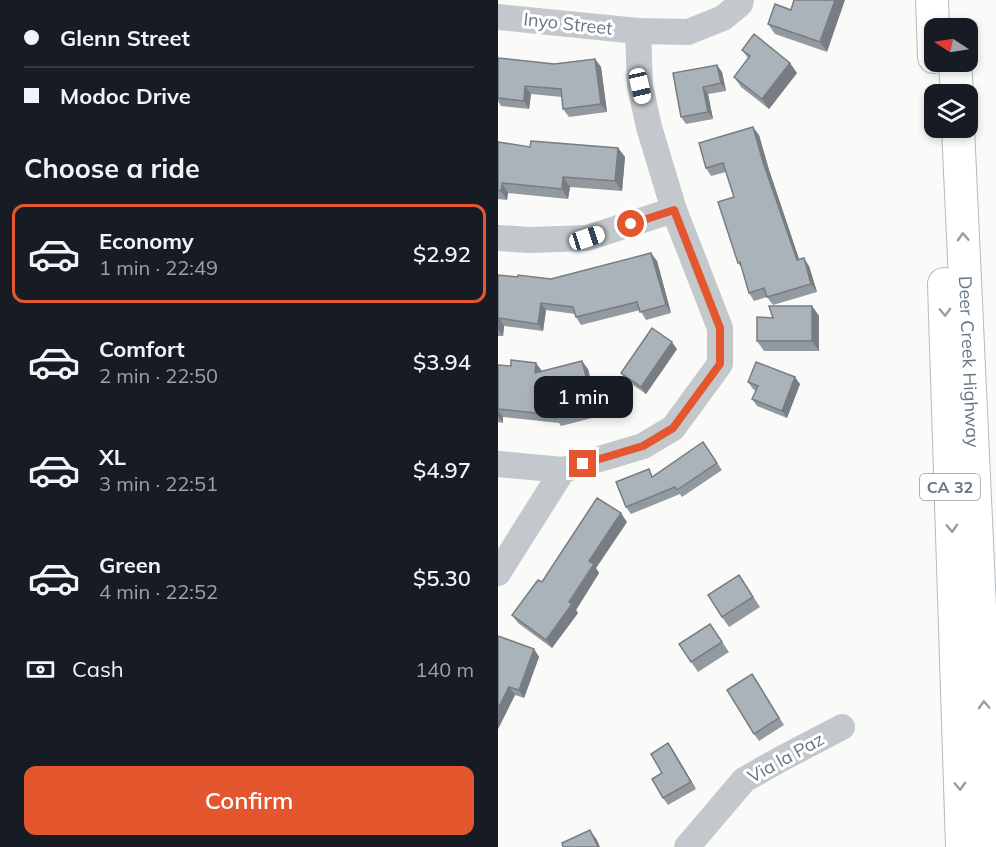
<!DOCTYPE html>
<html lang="en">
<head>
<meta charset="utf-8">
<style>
  :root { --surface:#171b24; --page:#242831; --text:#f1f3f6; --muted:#9ea1a6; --line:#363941; --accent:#e4572e }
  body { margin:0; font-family:Mulish,sans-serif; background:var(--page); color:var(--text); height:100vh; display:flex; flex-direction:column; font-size:22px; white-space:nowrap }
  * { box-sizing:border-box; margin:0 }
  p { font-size:20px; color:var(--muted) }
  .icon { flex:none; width:33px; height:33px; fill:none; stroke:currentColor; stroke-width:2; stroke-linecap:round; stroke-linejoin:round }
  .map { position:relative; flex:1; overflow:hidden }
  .sheet { display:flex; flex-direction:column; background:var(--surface); width:498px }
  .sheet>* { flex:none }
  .top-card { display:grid; align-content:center; height:132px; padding:0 24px; background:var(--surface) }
  .needle { width:39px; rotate:282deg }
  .buttons { position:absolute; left:426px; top:18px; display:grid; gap:12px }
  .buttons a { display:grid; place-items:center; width:54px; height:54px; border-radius:12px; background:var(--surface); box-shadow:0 3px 9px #0003; font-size:30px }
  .end { position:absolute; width:27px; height:27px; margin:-14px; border:8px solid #e4572e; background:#fff; box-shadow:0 0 0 3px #fff }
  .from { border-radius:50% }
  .bubble { position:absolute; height:42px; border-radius:12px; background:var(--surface); box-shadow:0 3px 9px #0003; font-size:20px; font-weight:600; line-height:42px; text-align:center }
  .car { position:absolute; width:18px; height:36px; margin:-18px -9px; border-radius:8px; box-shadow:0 0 4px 2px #0007; background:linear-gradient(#fff 24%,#345 0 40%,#fff 0 76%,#345 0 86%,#fff 0) }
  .top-card b { display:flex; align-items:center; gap:21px; height:57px; font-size:22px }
  .top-card b+b { border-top:2px solid var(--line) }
  .top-card i { width:15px; height:15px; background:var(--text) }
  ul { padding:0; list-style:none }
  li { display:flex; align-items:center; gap:18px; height:99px; margin:0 12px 9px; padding:0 12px; border:3px solid transparent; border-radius:12px }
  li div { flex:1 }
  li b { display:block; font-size:22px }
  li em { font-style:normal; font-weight:600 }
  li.selected { border-color:var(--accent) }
  li>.icon { width:54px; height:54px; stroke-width:1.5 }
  h2 { padding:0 24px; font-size:27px; line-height:72px }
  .pay { display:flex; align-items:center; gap:15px; height:66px; padding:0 24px; font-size:22px }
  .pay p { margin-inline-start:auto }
  .primary-button { display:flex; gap:12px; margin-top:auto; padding:12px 24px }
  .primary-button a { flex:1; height:69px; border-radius:12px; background:var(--accent); color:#fff; font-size:24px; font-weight:600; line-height:69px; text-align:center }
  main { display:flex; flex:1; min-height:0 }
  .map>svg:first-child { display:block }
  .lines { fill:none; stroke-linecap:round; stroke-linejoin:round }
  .major-casing { stroke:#b5babe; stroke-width:34 }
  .minor { stroke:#c3c8cc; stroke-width:26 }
  .major { stroke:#fff; stroke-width:32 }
  .wall { fill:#929a9f }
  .shaded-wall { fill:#777d82 }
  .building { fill:#aab3b9; stroke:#777d82; stroke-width:1.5 }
  .oneway { stroke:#939fa8 }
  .route { stroke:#e4572e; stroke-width:8 }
  .labels { text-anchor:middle; stroke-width:6; stroke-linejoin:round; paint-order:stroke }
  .shield { fill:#fff; stroke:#939fa8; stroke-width:1.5 }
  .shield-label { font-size:16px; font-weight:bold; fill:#657683 }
  .street-label { font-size:18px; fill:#657683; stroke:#fff }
</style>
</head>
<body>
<main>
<section class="sheet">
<div class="top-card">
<b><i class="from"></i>Glenn Street</b>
<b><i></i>Modoc Drive</b>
</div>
<h2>Choose a ride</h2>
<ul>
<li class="selected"><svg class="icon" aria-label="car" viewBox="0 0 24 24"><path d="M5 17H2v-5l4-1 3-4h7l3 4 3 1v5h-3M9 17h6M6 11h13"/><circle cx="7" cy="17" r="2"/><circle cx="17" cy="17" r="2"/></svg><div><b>Economy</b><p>1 min · 22:49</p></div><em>$2.92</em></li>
<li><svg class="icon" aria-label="car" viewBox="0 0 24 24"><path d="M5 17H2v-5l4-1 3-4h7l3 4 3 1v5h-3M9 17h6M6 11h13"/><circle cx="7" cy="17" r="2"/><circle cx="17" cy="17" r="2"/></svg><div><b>Comfort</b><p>2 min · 22:50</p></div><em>$3.94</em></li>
<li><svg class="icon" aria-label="car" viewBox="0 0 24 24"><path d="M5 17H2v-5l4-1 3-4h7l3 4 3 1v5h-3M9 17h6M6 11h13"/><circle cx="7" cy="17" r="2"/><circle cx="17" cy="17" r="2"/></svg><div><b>XL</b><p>3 min · 22:51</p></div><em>$4.97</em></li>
<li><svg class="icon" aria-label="car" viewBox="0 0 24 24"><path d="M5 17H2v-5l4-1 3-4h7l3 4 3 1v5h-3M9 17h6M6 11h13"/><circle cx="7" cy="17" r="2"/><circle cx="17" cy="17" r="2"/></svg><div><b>Green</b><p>4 min · 22:52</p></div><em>$5.30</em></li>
</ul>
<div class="pay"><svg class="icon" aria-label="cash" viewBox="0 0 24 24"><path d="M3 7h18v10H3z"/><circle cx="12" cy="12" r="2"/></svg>Cash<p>140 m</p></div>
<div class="primary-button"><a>Confirm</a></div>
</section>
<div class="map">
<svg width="498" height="847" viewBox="0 0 498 847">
  <rect width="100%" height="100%" fill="#fafaf8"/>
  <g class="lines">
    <g class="major-casing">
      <g id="major">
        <polyline points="434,0 436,57"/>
        <polyline points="457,62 459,94"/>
        <path id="s1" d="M460,128L493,847"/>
        <polyline points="446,284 464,847"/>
      </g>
    </g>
    <g class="minor">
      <polyline points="0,17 140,31 190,32 225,18 242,4 243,0"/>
      <polyline points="0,238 32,240 89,238 176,210"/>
      <polyline points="0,464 65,470"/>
      <polyline points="0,573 65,470 145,446 175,428 222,364 222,328 176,210 151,127 142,86 140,31"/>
      <polyline points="189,847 246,780 281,760 344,727"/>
    </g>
    <use href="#major" class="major"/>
  </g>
  <g class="wall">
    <polygon points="296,0 329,52 277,34 270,24 293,10"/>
    <polygon points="244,50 299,73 271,109 243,87 236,77 250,58"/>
    <polygon points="0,58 56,64 97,59 103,67 109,112 71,117 65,109 64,97 33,94 31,109 3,106 0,101"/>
    <polygon points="224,72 228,91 210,94 215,119 188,124 183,117 175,73"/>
    <polygon points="261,135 271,170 301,259 311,266 319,292 275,305 269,297 256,301 251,293 244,268 240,263 236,197 228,172 213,176 208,168"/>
    <polygon points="0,142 32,147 120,148 127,157 124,191 72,187 70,199 10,193 9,200 0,199"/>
    <polygon points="159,261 173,313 148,320 142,310 83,325 78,317 77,314 48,310 45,331 6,326 5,336 0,336 0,275 53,279"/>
    <polygon points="314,306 321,316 321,351 266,351 259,341 275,318"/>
    <polygon points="179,349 148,394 128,380 123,373"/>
    <polygon points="0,365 44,371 90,369 102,416 63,426 61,423 5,417 5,423 0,422"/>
    <polygon points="250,382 302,384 289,418 259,406 254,399 258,391 255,389"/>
    <polygon points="205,442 224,470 184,497 182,494 133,514 128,507 156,476"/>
    <polygon points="129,522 98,568 101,573 78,610 80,613 54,648 20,623 14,615 44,582"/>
    <polygon points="241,575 262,607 231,627 224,617"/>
    <polygon points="212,624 231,652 200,672 181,644"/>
    <polygon points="0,636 36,649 41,657 26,698 17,695 0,729"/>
    <polygon points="259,681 286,725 261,741 256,734"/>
    <polygon points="175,750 198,789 170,805 165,798 164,773"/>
  </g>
  <g class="shaded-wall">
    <polygon points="337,0 347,0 329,52 322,42"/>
    <polygon points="97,59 103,67 109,112 103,104"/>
    <polygon points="292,63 299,73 271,109 264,99"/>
    <polygon points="219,65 224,72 228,91 223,83"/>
    <polygon points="27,86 33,94 31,109 26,101"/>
    <polygon points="205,87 210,94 215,119 210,112"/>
    <polygon points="255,127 261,135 271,170 304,268 299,260 265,162"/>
    <polygon points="120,148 127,157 124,191 117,181"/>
    <polygon points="65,177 72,187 70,199 64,189"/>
    <polygon points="4,183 10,193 9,200 3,191"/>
    <polygon points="153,253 159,261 173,313 168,305"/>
    <polygon points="306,258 311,266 319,292 313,284"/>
    <polygon points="43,303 48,310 45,331 40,324"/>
    <polygon points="314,306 321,316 321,351 314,341"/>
    <polygon points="1,318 6,326 5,336 0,329"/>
    <polygon points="174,342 179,349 148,394 143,387"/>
    <polygon points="84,361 90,369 102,416 96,408"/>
    <polygon points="38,363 44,371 37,373"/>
    <polygon points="297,377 302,384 289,418 284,411"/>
    <polygon points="0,410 5,417 5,423 0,416"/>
    <polygon points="123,513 129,522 98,568 101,573 78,610 80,613 54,648 48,640 71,602 91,561"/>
    <polygon points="36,649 41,657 26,698 21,690"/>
    <polygon points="11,687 17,695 0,729 0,709"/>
    <polygon points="170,743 175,750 198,789 193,782"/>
    <polygon points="92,830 99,840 102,847 100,847"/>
  </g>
  <g class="building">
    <polygon points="296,0 337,0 322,42 270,24 277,4 293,10"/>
    <polygon points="256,34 292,63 264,99 236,77 252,56 244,50"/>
    <polygon points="0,58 56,64 97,59 103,104 65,109 63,89 27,86 26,101 0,98"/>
    <polygon points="219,65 223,83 205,87 210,112 183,117 175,73"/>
    <polygon points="255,127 265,162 299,260 306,258 313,284 269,297 266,288 251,293 242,262 240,263 220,202 236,197 225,163 208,168 201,143"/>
    <polygon points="33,141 120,148 117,181 65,177 64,189 4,183 3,191 0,190 0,142 32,147"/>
    <polygon points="153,253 168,305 142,312 139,302 78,317 75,307 43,303 40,324 1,318 0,325 0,275 20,277 20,275 53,279"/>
    <polygon points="271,306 314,306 314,341 259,341 259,317 275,318"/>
    <polygon points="154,328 174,342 143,387 123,373"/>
    <polygon points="13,360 38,363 37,373 84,361 96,408 57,418 56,415 0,409 0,365 13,366"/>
    <polygon points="258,362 297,377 284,411 254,399 260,386 250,382"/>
    <polygon points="205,442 219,463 179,490 177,487 128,507 118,482 151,469 154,477"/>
    <polygon points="99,498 123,513 91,561 96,564 71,602 74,604 48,640 14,615 40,580 44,582"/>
    <polygon points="241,575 255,597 224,617 210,595"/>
    <polygon points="212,624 224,642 193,662 181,644"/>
    <polygon points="0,636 36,649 21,690 11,687 0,709"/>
    <polygon points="254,674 281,718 256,734 229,690"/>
    <polygon points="170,743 193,782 165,798 154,779 164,773 153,754"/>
    <polygon points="92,830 100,847 65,847 64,843"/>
  </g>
  <defs><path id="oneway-chevron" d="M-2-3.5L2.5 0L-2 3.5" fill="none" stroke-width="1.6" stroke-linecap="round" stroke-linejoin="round" transform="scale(1.5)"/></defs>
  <g class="oneway">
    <use href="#oneway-chevron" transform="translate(465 237) rotate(-93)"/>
    <use href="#oneway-chevron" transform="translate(447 312) rotate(88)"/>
    <use href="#oneway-chevron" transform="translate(454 528) rotate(88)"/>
    <use href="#oneway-chevron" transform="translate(486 705) rotate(-93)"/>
    <use href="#oneway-chevron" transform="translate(462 786) rotate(88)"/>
  </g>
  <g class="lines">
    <polyline class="route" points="85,464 145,446 175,428 222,364 222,328 176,210 133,224"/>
  </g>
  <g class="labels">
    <rect class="shield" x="422" y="474" width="60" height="26" rx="4.5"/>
    <g class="shield-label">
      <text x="452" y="493">CA 32</text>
    </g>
    <g class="street-label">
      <text transform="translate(70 24) rotate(6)" y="6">Inyo Street</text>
      <text dy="6" stroke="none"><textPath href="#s1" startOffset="234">Deer Creek Highway</textPath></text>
      <text transform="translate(288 758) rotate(-29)" y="6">Via la Paz</text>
    </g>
  </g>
</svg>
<div class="buttons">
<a><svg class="needle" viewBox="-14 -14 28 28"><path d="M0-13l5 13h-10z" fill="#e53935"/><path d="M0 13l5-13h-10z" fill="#9ea1a6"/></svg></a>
<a><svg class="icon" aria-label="layers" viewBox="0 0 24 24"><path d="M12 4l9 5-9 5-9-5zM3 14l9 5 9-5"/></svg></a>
</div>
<i class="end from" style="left:133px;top:224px"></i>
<i class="end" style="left:85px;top:464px"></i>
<div class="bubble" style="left:36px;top:376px;width:99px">1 min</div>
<i class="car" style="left:142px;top:86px;rotate:167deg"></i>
<i class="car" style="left:89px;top:238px;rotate:72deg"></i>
</div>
</main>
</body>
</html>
